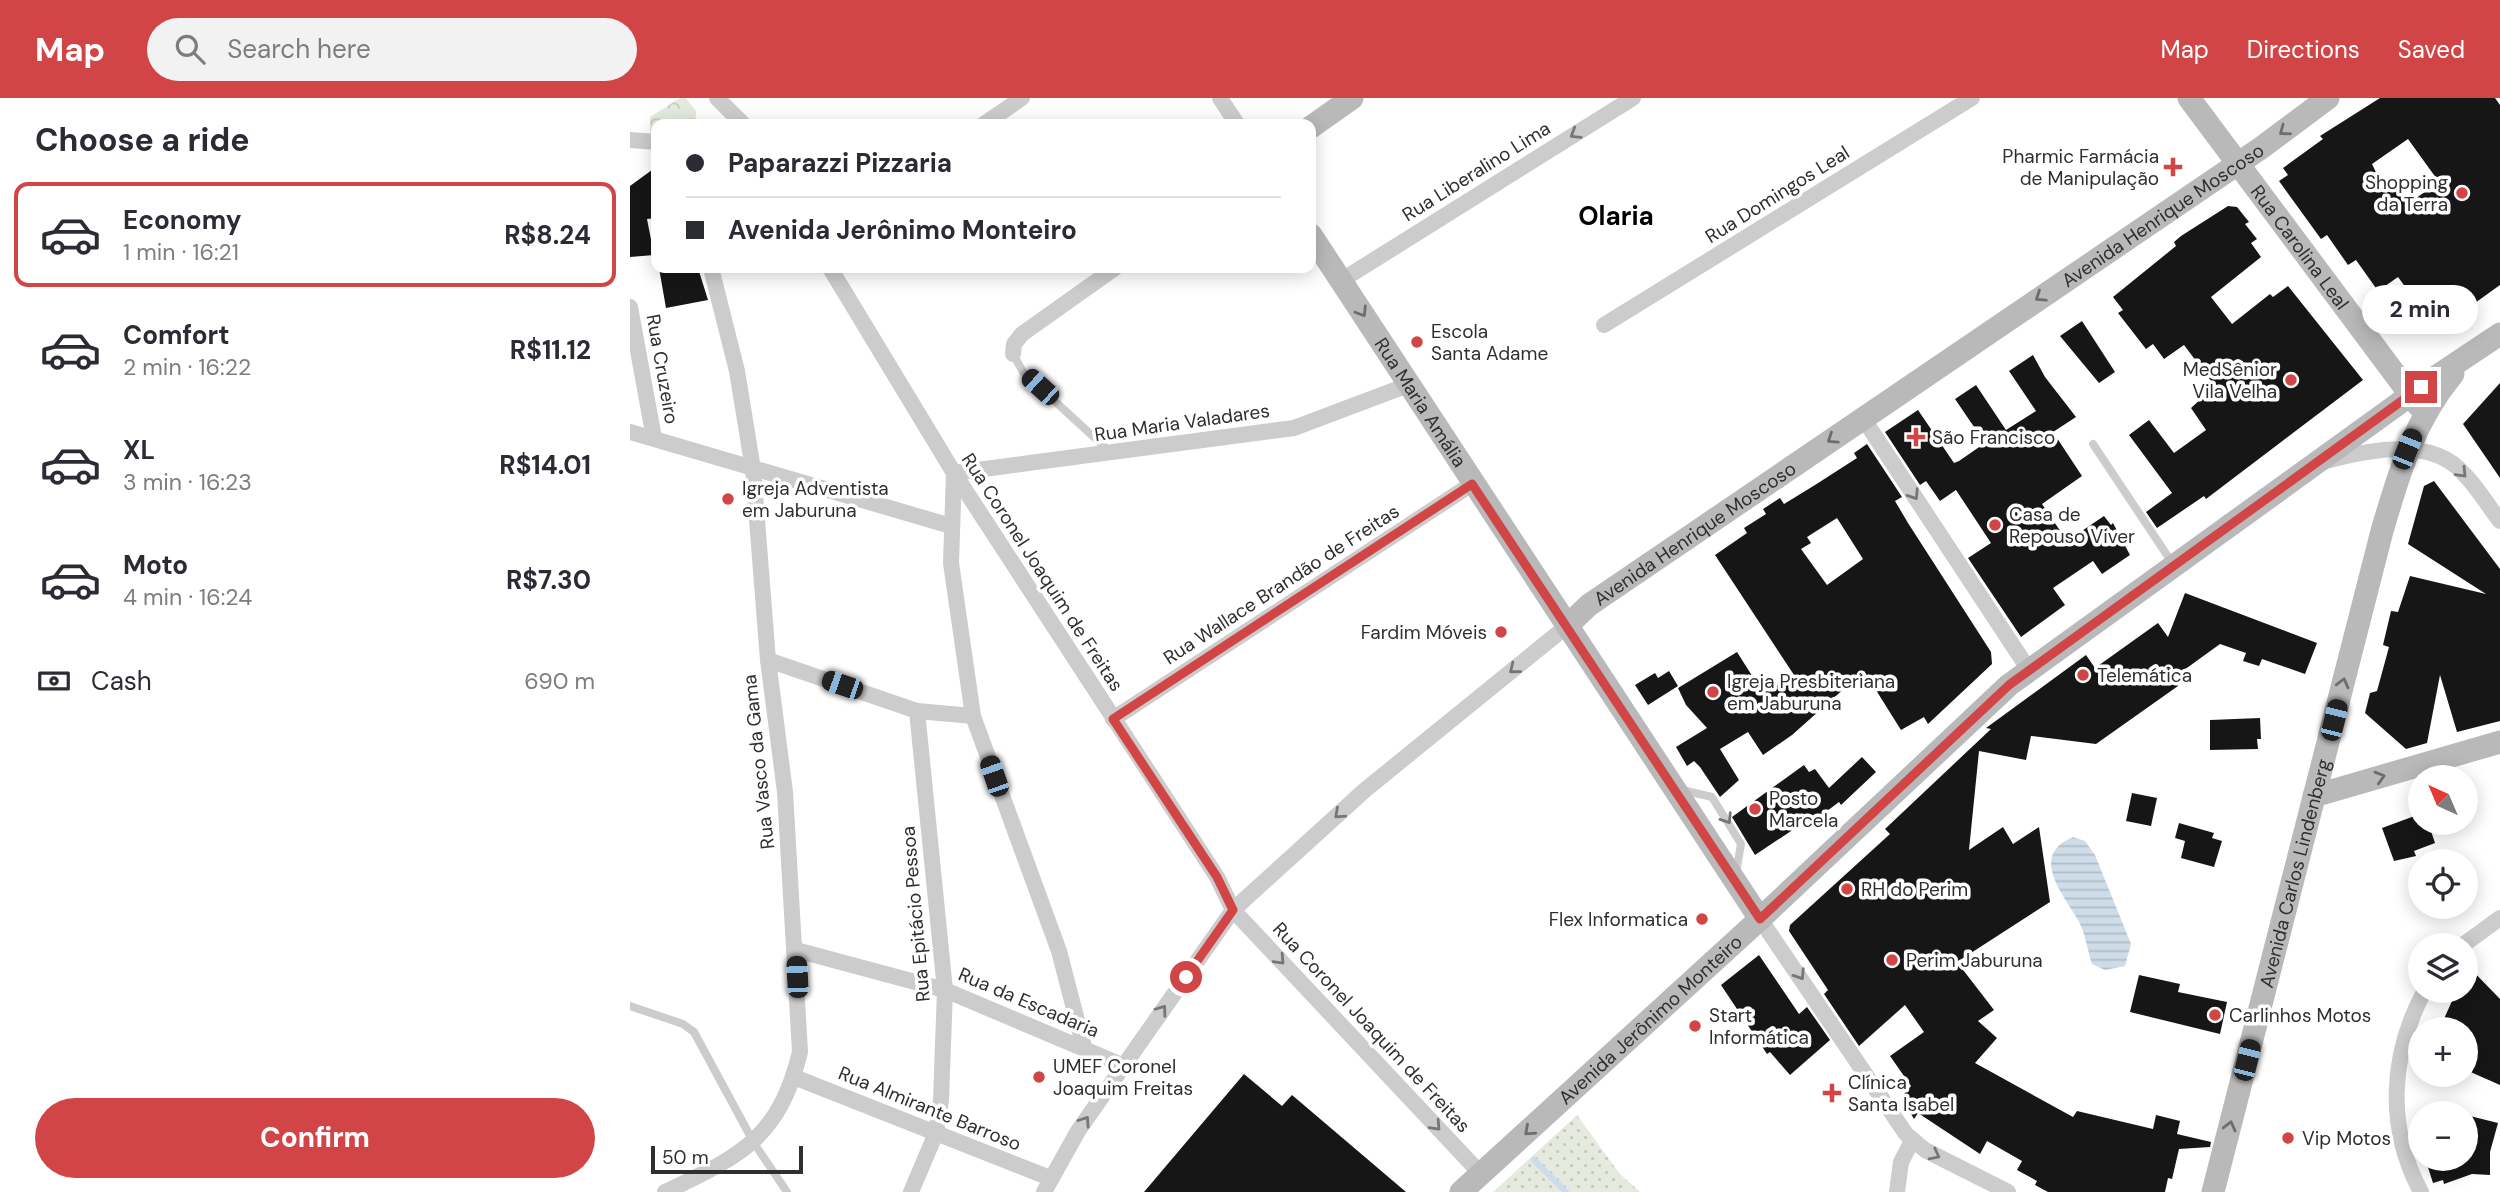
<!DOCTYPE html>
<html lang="en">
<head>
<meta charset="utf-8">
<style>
  :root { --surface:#fff; --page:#f2f2f3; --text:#2b2b33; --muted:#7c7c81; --line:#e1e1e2; --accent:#d24546 }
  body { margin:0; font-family:"DM Sans",sans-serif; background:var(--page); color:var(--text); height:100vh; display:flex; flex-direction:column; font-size:26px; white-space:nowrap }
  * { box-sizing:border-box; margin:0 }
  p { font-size:23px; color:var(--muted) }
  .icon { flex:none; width:38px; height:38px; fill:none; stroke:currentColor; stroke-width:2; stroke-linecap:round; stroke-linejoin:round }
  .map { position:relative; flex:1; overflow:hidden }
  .details { display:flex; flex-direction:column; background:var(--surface); width:630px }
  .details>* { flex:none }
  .banner { position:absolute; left:21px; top:21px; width:665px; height:154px; border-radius:14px; box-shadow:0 4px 18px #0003; display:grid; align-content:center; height:154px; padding:0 35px; background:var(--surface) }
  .needle { width:46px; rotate:316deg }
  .fabs { position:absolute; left:1778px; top:667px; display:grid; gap:14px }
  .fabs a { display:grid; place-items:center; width:70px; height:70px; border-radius:50%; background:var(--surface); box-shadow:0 4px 18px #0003; font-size:35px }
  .scale { position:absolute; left:21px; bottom:18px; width:152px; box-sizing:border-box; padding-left:7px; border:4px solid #2f2f2f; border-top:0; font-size:19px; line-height:24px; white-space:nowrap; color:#2f2f2f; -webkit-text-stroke:5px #fff; paint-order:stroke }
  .end { position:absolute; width:32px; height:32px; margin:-16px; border:9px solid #d24546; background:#fff; box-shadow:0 0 0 4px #fff }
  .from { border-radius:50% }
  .bubble { position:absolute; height:49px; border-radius:24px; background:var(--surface); box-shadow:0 4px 18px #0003; font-size:23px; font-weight:700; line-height:49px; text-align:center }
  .car { position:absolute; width:21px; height:42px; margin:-21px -10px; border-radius:9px; box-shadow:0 0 5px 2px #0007; background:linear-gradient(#222 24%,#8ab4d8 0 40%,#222 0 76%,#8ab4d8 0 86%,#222 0) }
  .banner b { display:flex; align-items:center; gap:24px; height:66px; font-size:26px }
  .banner b+b { border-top:2px solid var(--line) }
  .banner i { width:18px; height:18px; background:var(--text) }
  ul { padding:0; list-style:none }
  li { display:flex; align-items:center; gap:21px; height:105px; margin:0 14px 10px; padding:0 21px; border:4px solid transparent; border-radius:14px }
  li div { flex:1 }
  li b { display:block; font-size:26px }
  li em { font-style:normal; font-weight:700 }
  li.active { border-color:var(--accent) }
  li>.icon { width:63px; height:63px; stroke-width:1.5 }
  h2 { padding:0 35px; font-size:32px; line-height:84px }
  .pay { display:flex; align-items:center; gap:18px; height:77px; padding:0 35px; font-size:26px }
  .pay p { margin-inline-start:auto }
  .primary-button { display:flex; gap:14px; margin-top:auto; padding:14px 35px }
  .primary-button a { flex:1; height:80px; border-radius:42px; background:var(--accent); color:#fff; font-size:28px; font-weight:700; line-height:80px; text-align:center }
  header { display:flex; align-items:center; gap:42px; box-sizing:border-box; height:98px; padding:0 35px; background:var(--accent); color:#fff }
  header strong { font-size:33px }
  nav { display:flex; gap:38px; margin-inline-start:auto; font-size:24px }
  .search { width:490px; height:63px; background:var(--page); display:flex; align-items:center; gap:18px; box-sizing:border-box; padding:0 24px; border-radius:38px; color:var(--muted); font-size:26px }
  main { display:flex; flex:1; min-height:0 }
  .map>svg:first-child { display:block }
  .grass { fill:url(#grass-dots) }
  .forest { fill:url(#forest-crowns) }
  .water { fill:url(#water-rules) }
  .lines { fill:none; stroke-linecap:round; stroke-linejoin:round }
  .stream { stroke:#cddce8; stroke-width:6 }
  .building { fill:#161616; fill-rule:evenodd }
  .lane { stroke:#ccc; stroke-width:8 }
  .street { stroke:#ccc; stroke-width:16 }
  .secondary { stroke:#b9b9b9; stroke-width:23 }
  .oneway { stroke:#6d6d6d }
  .oneway2 { stroke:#767676 }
  .route { stroke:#d24546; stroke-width:9 }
  .poi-dot { fill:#d24546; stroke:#fff; stroke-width:2.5 }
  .labels { text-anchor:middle; stroke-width:7; stroke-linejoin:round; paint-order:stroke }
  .poi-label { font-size:19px; fill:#2f2f2f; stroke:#fff; text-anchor:start }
  .street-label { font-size:19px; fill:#2f2f2f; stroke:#fff }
  .district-label { font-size:26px; font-weight:bold; fill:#000; stroke:#fff }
</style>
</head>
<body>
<header>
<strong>Map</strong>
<div class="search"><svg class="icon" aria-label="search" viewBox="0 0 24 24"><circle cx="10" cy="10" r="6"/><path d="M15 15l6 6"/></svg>Search here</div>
<nav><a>Map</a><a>Directions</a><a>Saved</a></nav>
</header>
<main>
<section class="details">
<h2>Choose a ride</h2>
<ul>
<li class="active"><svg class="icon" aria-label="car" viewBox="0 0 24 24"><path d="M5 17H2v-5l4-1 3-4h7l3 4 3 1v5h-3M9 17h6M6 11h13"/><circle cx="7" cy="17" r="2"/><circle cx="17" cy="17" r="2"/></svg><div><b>Economy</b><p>1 min · 16:21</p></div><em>R$8.24</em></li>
<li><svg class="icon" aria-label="car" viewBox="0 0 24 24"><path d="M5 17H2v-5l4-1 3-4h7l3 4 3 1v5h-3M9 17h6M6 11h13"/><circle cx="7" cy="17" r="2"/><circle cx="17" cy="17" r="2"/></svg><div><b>Comfort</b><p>2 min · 16:22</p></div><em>R$11.12</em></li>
<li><svg class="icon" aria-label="car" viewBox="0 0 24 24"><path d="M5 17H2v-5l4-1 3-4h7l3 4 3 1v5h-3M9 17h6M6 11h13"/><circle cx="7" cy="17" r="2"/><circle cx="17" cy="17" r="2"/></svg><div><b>XL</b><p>3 min · 16:23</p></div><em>R$14.01</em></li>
<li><svg class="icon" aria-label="car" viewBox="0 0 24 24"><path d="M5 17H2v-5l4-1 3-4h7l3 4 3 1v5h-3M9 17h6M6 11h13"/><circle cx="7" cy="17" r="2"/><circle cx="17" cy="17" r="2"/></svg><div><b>Moto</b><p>4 min · 16:24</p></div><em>R$7.30</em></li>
</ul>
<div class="pay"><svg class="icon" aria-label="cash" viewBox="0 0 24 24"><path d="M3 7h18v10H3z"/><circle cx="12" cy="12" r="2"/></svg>Cash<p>690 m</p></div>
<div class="primary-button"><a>Confirm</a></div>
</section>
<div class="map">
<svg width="1870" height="1094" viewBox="0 0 1870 1094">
  <defs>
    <pattern id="grass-dots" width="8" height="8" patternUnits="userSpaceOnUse" patternTransform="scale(1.75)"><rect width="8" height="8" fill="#e4eade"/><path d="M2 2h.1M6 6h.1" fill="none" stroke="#c4c9bf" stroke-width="1.8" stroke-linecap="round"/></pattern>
    <pattern id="forest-crowns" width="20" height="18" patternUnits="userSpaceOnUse" patternTransform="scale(1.75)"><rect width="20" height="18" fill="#e4eade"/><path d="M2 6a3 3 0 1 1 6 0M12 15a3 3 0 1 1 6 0" fill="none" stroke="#c4c9bf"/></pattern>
    <pattern id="water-rules" width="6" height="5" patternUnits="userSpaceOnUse" patternTransform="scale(1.75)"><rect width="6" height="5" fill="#cddce8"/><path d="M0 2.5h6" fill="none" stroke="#b0bdc7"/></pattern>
  </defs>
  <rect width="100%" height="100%" fill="#fff"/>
  <polygon class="grass" points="947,1017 989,1075 1010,1094 863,1094"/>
  <polygon class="forest" points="50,0 56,0 66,13 66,26 26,26 26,35 20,35 20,19"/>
  <path class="water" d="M1443,739L1455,743L1465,757L1501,846L1495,868L1475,872L1462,866C1458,854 1456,840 1451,828C1439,802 1395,759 1443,739Z"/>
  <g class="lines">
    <polyline class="stream" points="904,1062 936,1094"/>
  </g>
  <g class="building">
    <path d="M1750,0H1865L1870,7V187L1813,228L1804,216L1798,220L1768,179L1748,193L1726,162L1718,167L1697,137L1691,141L1649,83L1658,77L1653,70L1693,41L1690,38ZM1778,41L1809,84L1779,105L1767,87L1756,95L1742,66Z"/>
    <polygon points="26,69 26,120 17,121 24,157 0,159 0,88"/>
    <polygon points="1598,108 1607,109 1619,124 1615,126 1627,141 1621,145 1631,159 1581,199 1602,226 1640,196 1643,199 1658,188 1733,282 1576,401 1574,398 1527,430 1516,414 1542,395 1499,337 1519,322 1544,355 1576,332 1561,310 1585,288 1554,247 1534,261 1523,246 1516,251 1488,215 1493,212 1483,199 1546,148 1544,144 1551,138"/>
    <polygon points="29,170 68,170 78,202 36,210"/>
    <polygon points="1452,223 1485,274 1469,285 1430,238"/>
    <polygon points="1403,257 1415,279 1446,319 1423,334 1452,378 1412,406 1437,443 1474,418 1481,427 1483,425 1500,457 1472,476 1463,463 1423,490 1435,507 1391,539 1338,460 1361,445 1326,392 1310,403 1296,383 1290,387 1255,334 1288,312 1324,365 1329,363 1355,345 1325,301 1346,287 1376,332 1406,313 1379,273"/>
    <polygon points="1870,285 1870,380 1833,326"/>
    <path d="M1237,346L1272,399L1265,403L1278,425L1361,554L1362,566L1298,626L1294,619L1271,632L1234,573L1162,637L1133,657L1118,634L1090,651L1109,682L1090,699L1070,669L1064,663L1057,668L1046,649L1077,630L1056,607L1048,590L1107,554L1133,595L1164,577L1085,457L1117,435L1114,430L1136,416L1133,411L1150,400L1154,406L1185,387L1227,360L1224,355ZM1207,420L1233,461L1197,487L1171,451L1181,445L1177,439Z"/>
    <polygon points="1804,383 1870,471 1870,623 1827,634 1810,577 1797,645 1776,651 1735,615 1740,595 1747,593 1759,549 1753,547 1761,513 1768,514 1780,478 1856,496 1778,446 1794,388"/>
    <polygon points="1555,495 1687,545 1675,576 1632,561 1629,568 1613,563 1616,555 1590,546 1543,580 1548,588 1466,646 1401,638 1396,662 1349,653 1339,752 1373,729 1383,746 1409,729 1420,804 1327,864 1364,912 1348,923 1367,940 1345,965 1443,1019 1447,1013 1523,1031 1526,1017 1550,1023 1547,1036 1581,1044 1580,1049 1549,1051 1542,1081 1538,1080 1535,1094 1418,1094 1405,1087 1407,1083 1387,1072 1392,1063 1357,1043 1350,1056 1288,1015 1284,1021 1271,999 1281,988 1260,958 1294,934 1275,907 1229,948 1194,896 1198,892 1159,833 1160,827 1260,736 1255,731 1361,631 1356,630 1456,557 1465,570 1528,525 1538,539"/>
    <polygon points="1039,573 1048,588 1018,607 1005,587 1025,575 1028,580"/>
    <polygon points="1630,620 1631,641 1627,641 1628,651 1580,652 1580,622"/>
    <polygon points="1232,659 1246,674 1211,707 1209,704 1185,722 1182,719 1125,757 1102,719 1174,667 1179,674 1185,671 1199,690"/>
    <polygon points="1502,695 1527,700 1521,728 1496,723"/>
    <polygon points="1790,716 1790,724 1798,724 1805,745 1784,753 1786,758 1764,763 1752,730"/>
    <polygon points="1549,725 1584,735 1582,740 1592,743 1584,769 1551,760 1555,743 1545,740"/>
    <polygon points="1129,857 1169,916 1177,909 1200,942 1160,977 1140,954 1137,956 1091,887"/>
    <polygon points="1836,866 1870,901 1870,987 1836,972 1836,931 1813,923 1827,892 1836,892"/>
    <polygon points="1509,877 1550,886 1548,894 1597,904 1590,936 1500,914"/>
    <polygon points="614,976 652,1008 662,997 776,1094 514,1094"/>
    <polygon points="1836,1017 1868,1025 1860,1054 1860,1077 1842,1076 1814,1086 1813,1082 1803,1085 1795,1060 1836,1060"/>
  </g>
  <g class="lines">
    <g class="lane">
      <polyline points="383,256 393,274 479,353"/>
      <polyline points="1463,346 1543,466"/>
      <polyline points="1052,692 1082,699 1111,746 1106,775"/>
      <polyline points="0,908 53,926 64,934 124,1045 157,1094"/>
    </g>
    <g class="street">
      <polyline points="87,0 113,26"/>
      <polyline points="590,0 607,26"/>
      <polyline points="354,26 392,0"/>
      <polyline points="0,42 26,44"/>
      <polyline points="200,170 324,375 587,779 603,812 851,1076"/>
      <polyline points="712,182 1003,0"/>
      <polyline points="0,209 24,340"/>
      <polyline points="974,227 1342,0"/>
      <polyline points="383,256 384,246 392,236 485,170"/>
      <polyline points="1233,320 1399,572"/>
      <polyline points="0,334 321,428"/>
      <path d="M1696,363C1739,352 1801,338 1834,376C1848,390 1858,408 1870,423"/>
      <polyline points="138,562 287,613 343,618"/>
      <polyline points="483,621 842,386"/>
      <polyline points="1130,821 1276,1036 1295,1052 1378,1094"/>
      <polyline points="1833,847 1870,820"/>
      <polyline points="166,852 315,892 492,967"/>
      <polyline points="454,949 429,853 343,618 321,465 324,375 664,330 778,287"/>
      <polyline points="164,979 420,1080"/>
      <path d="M35,1094C110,1058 149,1041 170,954L155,694L138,562L123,371L107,273L81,170"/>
      <polyline points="281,1094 306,1035 311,1002 315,892 287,613"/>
      <polyline points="414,1094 448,1033 603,812 735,692 937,528"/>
      <polyline points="1267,1094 1271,1064 1282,1043"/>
      <path d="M1791,1094C1756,1029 1760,956 1795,892"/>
    </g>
    <g class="secondary">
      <path id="s1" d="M1559,0L1788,307"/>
      <polyline points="681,29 722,0"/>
      <path id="s2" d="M681,137L1130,821"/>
      <path id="s3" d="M937,528L959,507L1631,50L1698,0"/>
      <polyline points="1684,698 1870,644"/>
      <path id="s4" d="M831,1094L1130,821L1379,587L1804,280L1870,236"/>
      <path id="s5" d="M1583,1094L1752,433C1769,375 1784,323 1823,276"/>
    </g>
  </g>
  <defs><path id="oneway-chevron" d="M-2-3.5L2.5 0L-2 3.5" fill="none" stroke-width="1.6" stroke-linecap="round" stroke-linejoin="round" transform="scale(1.75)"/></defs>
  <g class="oneway">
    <use href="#oneway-chevron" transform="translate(1654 33) rotate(143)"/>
    <use href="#oneway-chevron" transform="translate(1410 199) rotate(146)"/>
    <use href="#oneway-chevron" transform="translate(732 214) rotate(58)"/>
    <use href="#oneway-chevron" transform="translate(1202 341) rotate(146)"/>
    <use href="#oneway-chevron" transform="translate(1713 585) rotate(-76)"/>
    <use href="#oneway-chevron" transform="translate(1750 679) rotate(-16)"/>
    <use href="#oneway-chevron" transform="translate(1600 1028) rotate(-76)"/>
    <use href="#oneway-chevron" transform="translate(899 1033) rotate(138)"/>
  </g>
  <g class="oneway2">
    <use href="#oneway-chevron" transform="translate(945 36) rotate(148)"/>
    <use href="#oneway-chevron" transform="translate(1832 375) rotate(46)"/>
    <use href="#oneway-chevron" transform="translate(1284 397) rotate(57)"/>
    <use href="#oneway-chevron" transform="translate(884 571) rotate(141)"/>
    <use href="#oneway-chevron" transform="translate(709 716) rotate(138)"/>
    <use href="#oneway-chevron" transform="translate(1097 721) rotate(57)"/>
    <use href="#oneway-chevron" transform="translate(650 862) rotate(47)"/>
    <use href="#oneway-chevron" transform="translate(1170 877) rotate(57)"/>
    <use href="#oneway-chevron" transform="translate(532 912) rotate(-54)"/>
    <use href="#oneway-chevron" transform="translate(455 1023) rotate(-56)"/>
    <use href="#oneway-chevron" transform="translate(806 1028) rotate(47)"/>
    <use href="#oneway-chevron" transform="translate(1305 1057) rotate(27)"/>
  </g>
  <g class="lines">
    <polyline class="route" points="556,879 603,812 587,779 483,621 842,386 1130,821 1379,587 1791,289"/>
  </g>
  <g class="poi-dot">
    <path d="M1539.5 58.5h7v7h7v7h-7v7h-7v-7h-7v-7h7z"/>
    <circle cx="1832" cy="95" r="7"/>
    <circle cx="787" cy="244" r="7"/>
    <circle cx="1661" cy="282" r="7"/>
    <path d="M1282.5 328.5h7v7h7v7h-7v7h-7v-7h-7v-7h7z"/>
    <circle cx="98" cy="401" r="7"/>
    <circle cx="1365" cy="427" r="7"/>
    <circle cx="871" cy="534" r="7"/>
    <circle cx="1453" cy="577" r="7"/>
    <circle cx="1083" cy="594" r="7"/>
    <circle cx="1125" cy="711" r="7"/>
    <circle cx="1217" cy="791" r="7"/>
    <circle cx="1072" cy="821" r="7"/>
    <circle cx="1262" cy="862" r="7"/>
    <circle cx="1585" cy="917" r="7"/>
    <circle cx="1065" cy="928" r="7"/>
    <circle cx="409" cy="979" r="7"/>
    <path d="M1198.5 984.5h7v7h7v7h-7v7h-7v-7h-7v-7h7z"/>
    <circle cx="1658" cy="1040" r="7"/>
  </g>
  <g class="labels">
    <g class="poi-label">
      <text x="1529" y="65" text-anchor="end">Pharmic Farmácia<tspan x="1529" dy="22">de Manipulação</tspan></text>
      <text x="1818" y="91" text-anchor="end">Shopping<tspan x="1818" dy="22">da Terra</tspan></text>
      <text x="801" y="240">Escola<tspan x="801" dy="22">Santa Adame</tspan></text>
      <text x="1647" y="278" text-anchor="end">MedSênior<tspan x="1647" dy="22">Vila Velha</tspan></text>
      <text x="1302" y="346">São Francisco</text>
      <text x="112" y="397">Igreja Adventista<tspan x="112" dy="22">em Jaburuna</tspan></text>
      <text x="1379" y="423">Casa de<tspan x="1379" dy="22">Repouso Viver</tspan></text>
      <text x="857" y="541" text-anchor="end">Fardim Móveis</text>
      <text x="1467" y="584">Telemática</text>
      <text x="1097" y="590">Igreja Presbiteriana<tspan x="1097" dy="22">em Jaburuna</tspan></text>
      <text x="1139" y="707">Posto<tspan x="1139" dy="22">Marcela</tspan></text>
      <text x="1231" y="798">RH do Perim</text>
      <text x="1058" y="828" text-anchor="end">Flex Informatica</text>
      <text x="1276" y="869">Perim Jaburuna</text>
      <text x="1079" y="924">Start<tspan x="1079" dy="22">Informática</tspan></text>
      <text x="1599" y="924">Carlinhos Motos</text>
      <text x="423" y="975">UMEF Coronel<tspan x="423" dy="22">Joaquim Freitas</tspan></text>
      <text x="1218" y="991">Clínica<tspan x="1218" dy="22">Santa Isabel</tspan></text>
      <text x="1672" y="1047">Vip Motos</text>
    </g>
    <g class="street-label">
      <text transform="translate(846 73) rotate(-32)" y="7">Rua Liberalino Lima</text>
      <text transform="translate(1147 96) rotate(-32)" y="7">Rua Domingos Leal</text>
      <text dy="7" stroke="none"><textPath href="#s3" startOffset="724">Avenida Henrique Moscoso</textPath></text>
      <text dy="7" stroke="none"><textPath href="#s1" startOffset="186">Rua Carolina Leal</textPath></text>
      <text transform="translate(33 271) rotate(80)" y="7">Rua Cruzeiro</text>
      <text dy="7" stroke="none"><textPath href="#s2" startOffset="200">Rua Maria Amália</textPath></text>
      <text transform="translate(552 324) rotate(-8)" y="7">Rua Maria Valadares</text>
      <text dy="7" stroke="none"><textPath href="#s3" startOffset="158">Avenida Henrique Moscoso</textPath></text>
      <text transform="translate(413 474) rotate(57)" y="7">Rua Coronel Joaquim de Freitas</text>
      <text transform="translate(651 486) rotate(-33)" y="7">Rua Wallace Brandão de Freitas</text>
      <text transform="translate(128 664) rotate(-96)" y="7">Rua Vasco da Gama</text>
      <text dy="7" stroke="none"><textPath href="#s5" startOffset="329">Avenida Carlos Lindenberg</textPath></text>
      <text transform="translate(285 816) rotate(-95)" y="7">Rua Epitácio Pessoa</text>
      <text transform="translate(399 904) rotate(23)" y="7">Rua da Escadaria</text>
      <text dy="7" stroke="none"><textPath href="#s4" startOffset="256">Avenida Jerônimo Monteiro</textPath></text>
      <text transform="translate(742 929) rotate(47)" y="7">Rua Coronel Joaquim de Freitas</text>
      <text transform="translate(300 1010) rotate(22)" y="7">Rua Almirante Barroso</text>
    </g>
    <g class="district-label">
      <text x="986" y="127">Olaria</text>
    </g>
  </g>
</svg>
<div class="fabs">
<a><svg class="needle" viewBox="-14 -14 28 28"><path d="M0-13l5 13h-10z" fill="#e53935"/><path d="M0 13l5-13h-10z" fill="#7c7c81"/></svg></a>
<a><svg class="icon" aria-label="locate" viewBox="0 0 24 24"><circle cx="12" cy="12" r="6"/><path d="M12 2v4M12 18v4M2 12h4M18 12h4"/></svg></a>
<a><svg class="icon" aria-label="layers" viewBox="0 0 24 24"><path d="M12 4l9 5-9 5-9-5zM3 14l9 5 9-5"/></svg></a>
<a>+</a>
<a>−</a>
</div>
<div class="scale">50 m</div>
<i class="end from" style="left:556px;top:879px"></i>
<i class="end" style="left:1791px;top:289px"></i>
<div class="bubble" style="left:1732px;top:187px;width:116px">2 min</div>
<i class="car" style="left:410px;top:289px;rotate:312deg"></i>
<i class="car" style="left:1777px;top:351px;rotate:22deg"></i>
<i class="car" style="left:212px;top:587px;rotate:289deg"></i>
<i class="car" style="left:1704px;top:622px;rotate:14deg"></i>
<i class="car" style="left:364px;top:678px;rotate:341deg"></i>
<i class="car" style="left:167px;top:879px;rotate:357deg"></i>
<i class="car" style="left:1617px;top:962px;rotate:14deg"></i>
<div class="banner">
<b><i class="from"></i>Paparazzi Pizzaria</b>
<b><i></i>Avenida Jerônimo Monteiro</b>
</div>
</div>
</main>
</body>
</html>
